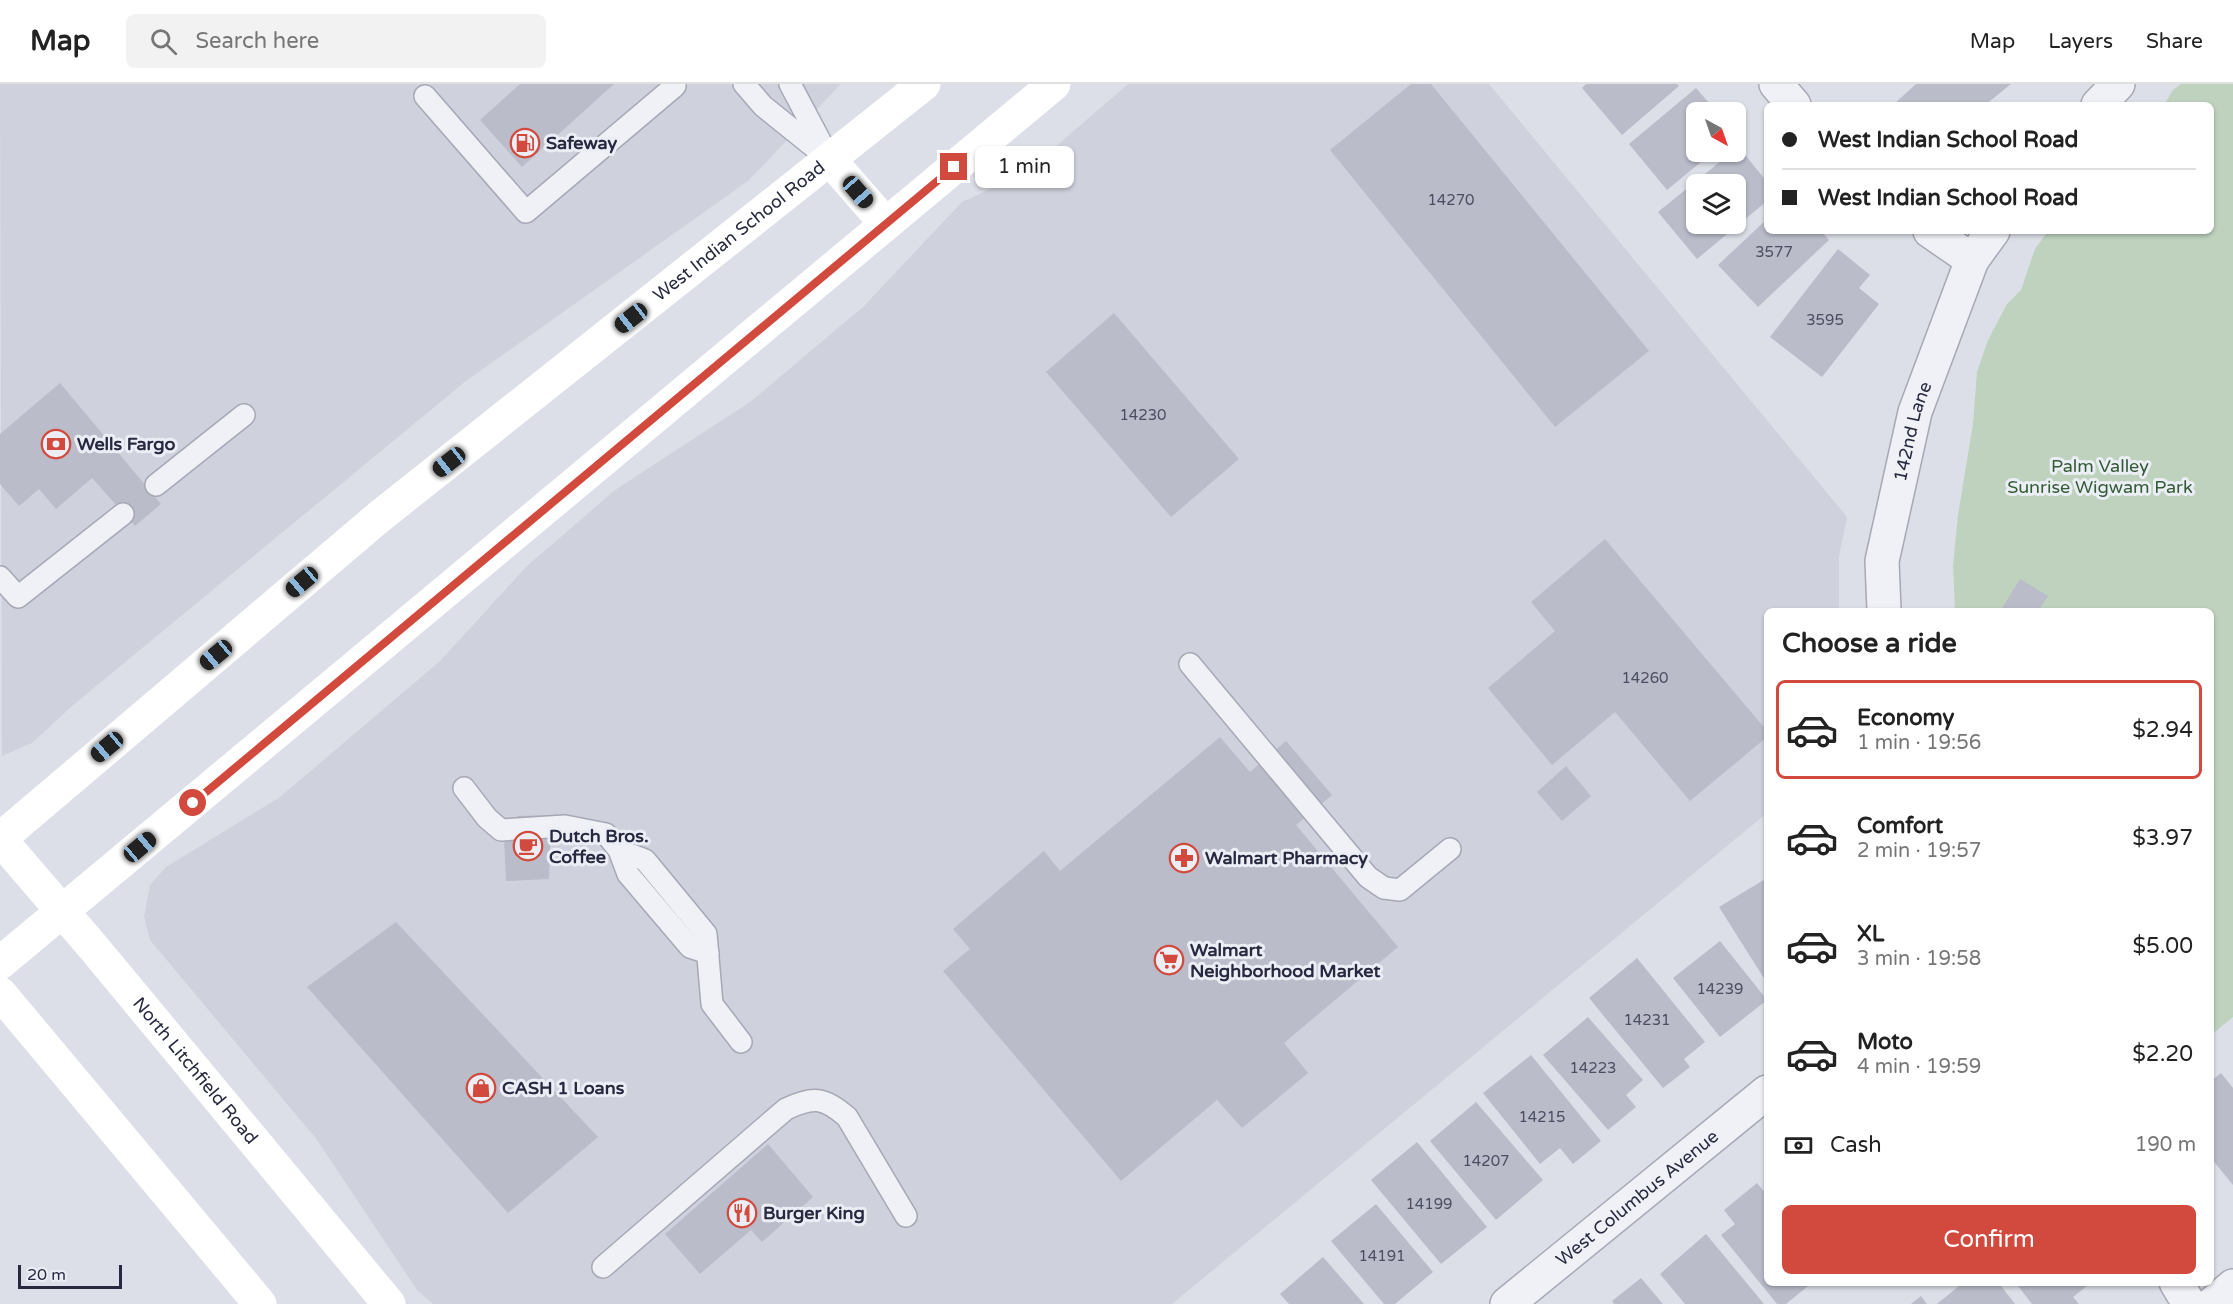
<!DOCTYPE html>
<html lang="en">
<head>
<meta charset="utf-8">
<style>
  :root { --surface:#fff; --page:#f2f2f2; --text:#222; --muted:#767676; --line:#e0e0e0; --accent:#d24a3d }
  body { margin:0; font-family:"Varela Round",sans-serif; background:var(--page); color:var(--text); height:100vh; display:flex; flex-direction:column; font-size:22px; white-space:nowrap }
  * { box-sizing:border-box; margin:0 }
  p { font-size:20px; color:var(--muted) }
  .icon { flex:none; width:33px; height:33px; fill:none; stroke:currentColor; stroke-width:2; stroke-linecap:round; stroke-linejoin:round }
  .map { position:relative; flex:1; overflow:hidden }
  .details { position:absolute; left:1764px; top:524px; width:450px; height:678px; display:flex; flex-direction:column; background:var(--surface); border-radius:9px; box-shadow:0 2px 4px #0004 }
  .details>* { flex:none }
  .hud { position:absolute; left:1764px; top:18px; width:450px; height:132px; border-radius:9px; box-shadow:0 2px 4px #0004; display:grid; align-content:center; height:132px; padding:0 18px; background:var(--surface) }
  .needle { width:39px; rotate:140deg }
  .buttons { position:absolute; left:1686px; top:18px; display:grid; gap:12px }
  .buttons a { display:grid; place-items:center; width:60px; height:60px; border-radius:9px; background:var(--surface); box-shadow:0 2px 4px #0004; font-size:30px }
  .scale { position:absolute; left:18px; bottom:15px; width:104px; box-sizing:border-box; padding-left:6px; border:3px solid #26293f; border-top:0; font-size:16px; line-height:21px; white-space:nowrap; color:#26293f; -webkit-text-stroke:4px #eceef5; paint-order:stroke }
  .end { position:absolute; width:27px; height:27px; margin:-14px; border:8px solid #d24a3d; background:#fff; box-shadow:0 0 0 3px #fff }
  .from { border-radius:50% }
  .bubble { position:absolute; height:42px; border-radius:9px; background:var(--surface); box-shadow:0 2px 4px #0004; font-size:20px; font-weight:600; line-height:42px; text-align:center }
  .car { position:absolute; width:18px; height:36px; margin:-18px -9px; border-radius:8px; box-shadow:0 0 4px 2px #0007; background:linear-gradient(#222 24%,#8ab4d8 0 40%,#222 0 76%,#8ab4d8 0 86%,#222 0) }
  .hud b { display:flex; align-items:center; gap:21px; height:57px; font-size:22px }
  .hud b+b { border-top:2px solid var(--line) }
  .hud i { width:15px; height:15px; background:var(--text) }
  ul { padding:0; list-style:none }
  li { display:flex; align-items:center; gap:18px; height:99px; margin:0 12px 9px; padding:0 6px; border:3px solid transparent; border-radius:9px }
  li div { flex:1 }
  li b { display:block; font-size:22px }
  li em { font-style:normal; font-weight:600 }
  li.current { border-color:var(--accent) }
  li>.icon { width:54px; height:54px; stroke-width:1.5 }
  h2 { padding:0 18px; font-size:27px; line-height:72px }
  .pay { display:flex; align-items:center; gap:15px; height:66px; padding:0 18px; font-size:22px }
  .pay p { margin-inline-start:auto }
  .button { display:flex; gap:12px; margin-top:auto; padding:12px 18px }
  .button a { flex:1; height:69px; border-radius:9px; background:var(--accent); color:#fff; font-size:24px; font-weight:600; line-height:69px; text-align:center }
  header { display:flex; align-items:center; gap:36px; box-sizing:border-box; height:84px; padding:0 30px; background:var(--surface); border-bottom:2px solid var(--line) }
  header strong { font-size:28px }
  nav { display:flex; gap:33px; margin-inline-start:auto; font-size:21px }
  .search { width:420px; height:54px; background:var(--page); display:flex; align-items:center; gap:15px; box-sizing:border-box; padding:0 21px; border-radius:9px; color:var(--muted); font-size:22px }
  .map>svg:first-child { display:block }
  .built { fill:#cfd1dd }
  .park { fill:#bed2be }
  .building { fill:#babcca; fill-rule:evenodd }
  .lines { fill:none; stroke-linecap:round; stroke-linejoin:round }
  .service-casing { stroke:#a6a8b5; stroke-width:24 }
  .minor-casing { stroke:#a6a8b5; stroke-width:36 }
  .service { stroke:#f0f1f6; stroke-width:21 }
  .minor { stroke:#f0f1f6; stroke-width:33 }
  .secondary { stroke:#fff; stroke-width:33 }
  .route { stroke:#d24a3d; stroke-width:8 }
  .labels { text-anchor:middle; stroke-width:6; stroke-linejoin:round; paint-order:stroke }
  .number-label { font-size:15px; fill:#4b4e62 }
  .poi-label { font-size:18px; font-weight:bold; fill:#26293f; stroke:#eceef5; text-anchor:start }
  .street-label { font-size:18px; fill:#26293f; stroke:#eceef5 }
  .park-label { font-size:18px; fill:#335b35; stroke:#eceef5 }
</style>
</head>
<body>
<header>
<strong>Map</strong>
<div class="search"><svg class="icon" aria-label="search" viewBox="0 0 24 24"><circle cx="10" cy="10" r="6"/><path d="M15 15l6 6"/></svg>Search here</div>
<nav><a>Map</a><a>Layers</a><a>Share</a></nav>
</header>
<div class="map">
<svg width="2233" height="1220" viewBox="0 0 2233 1220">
  <rect width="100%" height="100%" fill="#dddfe8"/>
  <g class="built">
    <polygon points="0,0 841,0 748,97 466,297 72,622 32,659 2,672"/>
    <polygon points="1128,0 1489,0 1847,433 1839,473 1839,526 1767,526 1767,729 1172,1220 433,1220 417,1206 317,1056 150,856 144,833 150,801 166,783 280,713 440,577 526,483 615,406 750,318 863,223 962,118 1024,90"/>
  </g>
  <polygon class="park" points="2181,0 2233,0 2233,933 2211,951 2211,526 1955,526 1953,482 1958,431 1973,340 1977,288 1988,256 2007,220 2021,206 2035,165 2048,147 2211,147 2211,21 2164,21 2173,6"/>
  <g class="building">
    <polygon points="520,0 614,0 522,83 480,36"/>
    <polygon points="1411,0 1431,0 1649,267 1555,343 1330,66"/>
    <polygon points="1586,0 1677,0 1679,2 1622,51 1582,4"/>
    <polygon points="1916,0 2011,0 1985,21 1893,21"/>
    <polygon points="1696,4 1717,28 1696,28 1696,68 1713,68 1667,106 1629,60"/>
    <path d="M1738,62L1767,98V117L1697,175L1658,128L1732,68H1736ZM1696,100H1736V140H1696Z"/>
    <polygon points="1767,135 1767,147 1821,147 1829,156 1758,223 1718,181"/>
    <polygon points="1838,165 1870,191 1859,204 1879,220 1822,293 1770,253"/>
    <polygon points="1114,229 1239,375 1171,433 1046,288"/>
    <polygon points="60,299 161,420 135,442 92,394 56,425 39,405 19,422 0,400 0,350"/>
    <polygon points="1605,455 1767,647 1767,653 1690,717 1615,628 1552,681 1488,604 1555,547 1531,518"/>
    <polygon points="2020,495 2048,512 2039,526 2002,524"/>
    <polygon points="1220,653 1250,688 1286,657 1332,711 1296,741 1398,863 1284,959 1308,989 1242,1044 1217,1016 1121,1097 943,887 970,865 953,845 1044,767 1060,787"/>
    <polygon points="1566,682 1591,712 1562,737 1537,708"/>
    <polygon points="551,731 549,795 506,797 504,754 517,751 517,732"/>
    <polygon points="1767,794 1767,899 1719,823"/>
    <polygon points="396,838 598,1053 508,1129 307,903"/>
    <polygon points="1720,857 1767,916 1720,953 1673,894"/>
    <polygon points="1637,874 1705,958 1684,975 1690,983 1663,1004 1589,914"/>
    <polygon points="1588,933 1643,996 1626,1011 1636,1023 1608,1046 1543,971"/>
    <polygon points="1531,971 1601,1057 1573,1080 1560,1064 1540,1080 1483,1009"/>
    <polygon points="2221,989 2233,1004 2233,1101 2211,1074 2211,997"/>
    <polygon points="1476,1018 1543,1096 1496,1136 1430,1057"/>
    <polygon points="1417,1058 1487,1143 1441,1180 1371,1096"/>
    <polygon points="768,1060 813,1113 762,1158 751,1146 700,1190 665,1150"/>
    <polygon points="1757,1099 1767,1111 1767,1198 1813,1198 1786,1220 1777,1220 1721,1151 1735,1140 1724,1126"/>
    <polygon points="1376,1120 1433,1188 1395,1220 1384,1220 1331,1157"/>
    <polygon points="1706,1150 1764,1220 1685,1220 1660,1190"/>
    <polygon points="1323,1173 1364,1220 1289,1220 1280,1210"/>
    <polygon points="1641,1194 1663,1220 1614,1220 1612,1217"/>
    <polygon points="1964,1198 1998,1198 2015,1220 1937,1220"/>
    <polygon points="2015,1198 2092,1198 2073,1213 2079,1220 2032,1220"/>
    <polygon points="1921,1212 1927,1220 1911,1220"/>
  </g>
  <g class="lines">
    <g class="service-casing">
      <g id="service">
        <polyline points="744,0 763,22 830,76"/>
        <polyline points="790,0 826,68"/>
        <polyline points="425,12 526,128 675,2 674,0"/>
        <polyline points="156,401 244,331"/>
        <polyline points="0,493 18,513 123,430"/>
        <polyline points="1190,580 1368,793 1384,804 1400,806 1450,765"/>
        <polyline points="464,704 487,734 501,746 565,742 606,750 619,766 628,790 690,863 708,869"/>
        <polyline points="619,766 645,776 706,850 712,920 741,958"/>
        <path d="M603,1183L786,1025C813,1012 824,1013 847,1033L906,1132"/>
      </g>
    </g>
    <g class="minor-casing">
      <g id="minor">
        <polyline points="1776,0 1794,21"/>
        <polyline points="2098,21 2118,0"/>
        <polyline points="1930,147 1972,176"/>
        <path id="s1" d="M1884,526L1882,477L1915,328L1972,176L1993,147"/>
        <polyline points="2176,1198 2189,1220"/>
        <path id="s2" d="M1507,1220L1767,1008"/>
        <polyline points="2212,1220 2233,1202"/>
      </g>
    </g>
    <use href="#service" class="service"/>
    <use href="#minor" class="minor"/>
    <g class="secondary">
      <polyline points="830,76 886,140"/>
      <path id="s3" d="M0,755L379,433L924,0"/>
      <path id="s4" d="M0,755L93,863L389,1220"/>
      <polyline points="0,879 1054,0"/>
      <polyline points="0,909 260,1220"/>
    </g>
  </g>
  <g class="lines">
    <polyline class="route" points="193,719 954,83"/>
  </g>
  <defs>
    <g id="fuel-ring" transform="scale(1.5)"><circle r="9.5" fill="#eceef5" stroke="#d24a3d" stroke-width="1.5"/><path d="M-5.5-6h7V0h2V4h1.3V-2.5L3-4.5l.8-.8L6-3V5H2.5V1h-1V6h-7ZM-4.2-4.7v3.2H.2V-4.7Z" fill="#d24a3d"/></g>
    <g id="bank-ring" transform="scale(1.5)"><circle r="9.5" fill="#eceef5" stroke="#d24a3d" stroke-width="1.5"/><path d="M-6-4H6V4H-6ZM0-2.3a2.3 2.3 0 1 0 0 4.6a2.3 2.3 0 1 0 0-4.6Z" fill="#d24a3d"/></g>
    <g id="cafe-ring" transform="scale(1.5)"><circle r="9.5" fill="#eceef5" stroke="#d24a3d" stroke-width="1.5"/><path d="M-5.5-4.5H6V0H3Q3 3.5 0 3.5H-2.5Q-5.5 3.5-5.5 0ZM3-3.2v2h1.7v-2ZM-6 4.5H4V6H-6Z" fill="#d24a3d"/></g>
    <g id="pharmacy-ring" transform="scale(1.5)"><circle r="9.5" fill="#eceef5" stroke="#d24a3d" stroke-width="1.5"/><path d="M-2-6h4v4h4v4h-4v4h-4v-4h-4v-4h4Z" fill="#d24a3d"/></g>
    <g id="supermarket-ring" transform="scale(1.5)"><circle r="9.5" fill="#eceef5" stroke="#d24a3d" stroke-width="1.5"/><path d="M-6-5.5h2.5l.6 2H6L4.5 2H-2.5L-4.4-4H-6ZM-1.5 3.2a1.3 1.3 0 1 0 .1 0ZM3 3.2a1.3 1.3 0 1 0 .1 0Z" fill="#d24a3d"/></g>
    <g id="shop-ring" transform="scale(1.5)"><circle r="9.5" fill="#eceef5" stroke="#d24a3d" stroke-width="1.5"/><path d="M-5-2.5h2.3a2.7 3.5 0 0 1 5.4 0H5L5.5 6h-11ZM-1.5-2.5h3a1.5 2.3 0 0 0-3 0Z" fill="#d24a3d"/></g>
    <g id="restaurant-ring" transform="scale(1.5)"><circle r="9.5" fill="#eceef5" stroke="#d24a3d" stroke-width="1.5"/><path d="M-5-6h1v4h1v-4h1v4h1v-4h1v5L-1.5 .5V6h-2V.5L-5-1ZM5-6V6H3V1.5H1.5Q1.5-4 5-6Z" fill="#d24a3d"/></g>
  </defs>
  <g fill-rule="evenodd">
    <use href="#fuel-ring" x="525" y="59"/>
    <use href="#bank-ring" x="56" y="360"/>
    <use href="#cafe-ring" x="528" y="762"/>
    <use href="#pharmacy-ring" x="1184" y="774"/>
    <use href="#supermarket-ring" x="1169" y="876"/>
    <use href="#shop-ring" x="481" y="1004"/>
    <use href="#restaurant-ring" x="742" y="1129"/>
  </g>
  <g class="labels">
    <g class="number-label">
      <text x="1451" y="121">14270</text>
      <text x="1774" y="173">3577</text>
      <text x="1825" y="241">3595</text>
      <text x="1143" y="336">14230</text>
      <text x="1645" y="599">14260</text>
      <text x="1720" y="910">14239</text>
      <text x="1647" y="941">14231</text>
      <text x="1593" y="989">14223</text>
      <text x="1542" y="1038">14215</text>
      <text x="1486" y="1082">14207</text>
      <text x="1429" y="1125">14199</text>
      <text x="1382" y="1177">14191</text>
    </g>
    <g class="poi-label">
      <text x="546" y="65">Safeway</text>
      <text x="77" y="366">Wells Fargo</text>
      <text x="549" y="758">Dutch Bros.<tspan x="549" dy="21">Coffee</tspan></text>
      <text x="1205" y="780">Walmart Pharmacy</text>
      <text x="1190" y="872">Walmart<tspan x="1190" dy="21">Neighborhood Market</tspan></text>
      <text x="502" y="1010">CASH 1 Loans</text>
      <text x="763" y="1135">Burger King</text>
    </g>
    <g class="street-label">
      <text dy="6" stroke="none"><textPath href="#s3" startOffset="957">West Indian School Road</textPath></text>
      <text dy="6" stroke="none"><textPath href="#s1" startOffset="182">142nd Lane</textPath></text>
      <text dy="6" stroke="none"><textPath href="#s4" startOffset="303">North Litchfield Road</textPath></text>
      <text dy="6" stroke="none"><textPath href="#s2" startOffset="168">West Columbus Avenue</textPath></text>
    </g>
    <g class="park-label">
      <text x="2100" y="388">Palm Valley<tspan x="2100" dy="21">Sunrise Wigwam Park</tspan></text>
    </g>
  </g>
</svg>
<div class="buttons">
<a><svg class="needle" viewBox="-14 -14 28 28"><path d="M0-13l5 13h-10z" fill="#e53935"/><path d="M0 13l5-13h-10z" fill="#767676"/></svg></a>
<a><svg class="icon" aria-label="layers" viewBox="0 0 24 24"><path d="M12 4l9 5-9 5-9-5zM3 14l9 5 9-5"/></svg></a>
</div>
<div class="scale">20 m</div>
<i class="end from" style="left:193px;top:719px"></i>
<i class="end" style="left:954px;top:83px"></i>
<div class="bubble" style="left:975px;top:62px;width:99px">1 min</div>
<i class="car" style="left:858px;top:108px;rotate:139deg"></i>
<i class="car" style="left:631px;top:234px;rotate:232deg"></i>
<i class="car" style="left:449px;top:378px;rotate:232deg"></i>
<i class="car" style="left:302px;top:498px;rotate:230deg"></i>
<i class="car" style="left:216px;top:571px;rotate:230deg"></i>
<i class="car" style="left:107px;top:663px;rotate:230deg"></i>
<i class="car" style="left:140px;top:763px;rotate:50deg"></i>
<div class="hud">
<b><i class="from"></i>West Indian School Road</b>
<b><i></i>West Indian School Road</b>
</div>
<section class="details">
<h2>Choose a ride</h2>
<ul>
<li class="current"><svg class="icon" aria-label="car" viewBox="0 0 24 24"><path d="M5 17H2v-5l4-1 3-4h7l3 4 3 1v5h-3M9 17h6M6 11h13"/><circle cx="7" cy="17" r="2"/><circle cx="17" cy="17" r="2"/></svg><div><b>Economy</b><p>1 min · 19:56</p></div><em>$2.94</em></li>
<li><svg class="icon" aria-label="car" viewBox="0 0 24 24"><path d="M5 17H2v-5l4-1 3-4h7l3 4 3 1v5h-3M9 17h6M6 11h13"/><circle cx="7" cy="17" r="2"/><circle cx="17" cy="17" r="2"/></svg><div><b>Comfort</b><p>2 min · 19:57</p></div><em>$3.97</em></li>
<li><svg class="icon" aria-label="car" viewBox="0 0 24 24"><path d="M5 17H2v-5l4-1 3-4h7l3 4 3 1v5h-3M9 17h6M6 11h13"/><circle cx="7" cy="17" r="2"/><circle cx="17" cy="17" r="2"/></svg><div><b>XL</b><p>3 min · 19:58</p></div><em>$5.00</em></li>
<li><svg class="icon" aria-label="car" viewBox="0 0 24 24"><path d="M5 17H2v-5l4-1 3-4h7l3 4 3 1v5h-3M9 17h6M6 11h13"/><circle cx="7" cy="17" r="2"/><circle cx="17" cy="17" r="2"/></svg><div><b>Moto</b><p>4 min · 19:59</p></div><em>$2.20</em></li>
</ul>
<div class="pay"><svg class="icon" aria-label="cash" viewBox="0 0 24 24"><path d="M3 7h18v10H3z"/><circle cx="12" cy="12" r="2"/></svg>Cash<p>190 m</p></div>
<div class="button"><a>Confirm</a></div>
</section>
</div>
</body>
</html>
